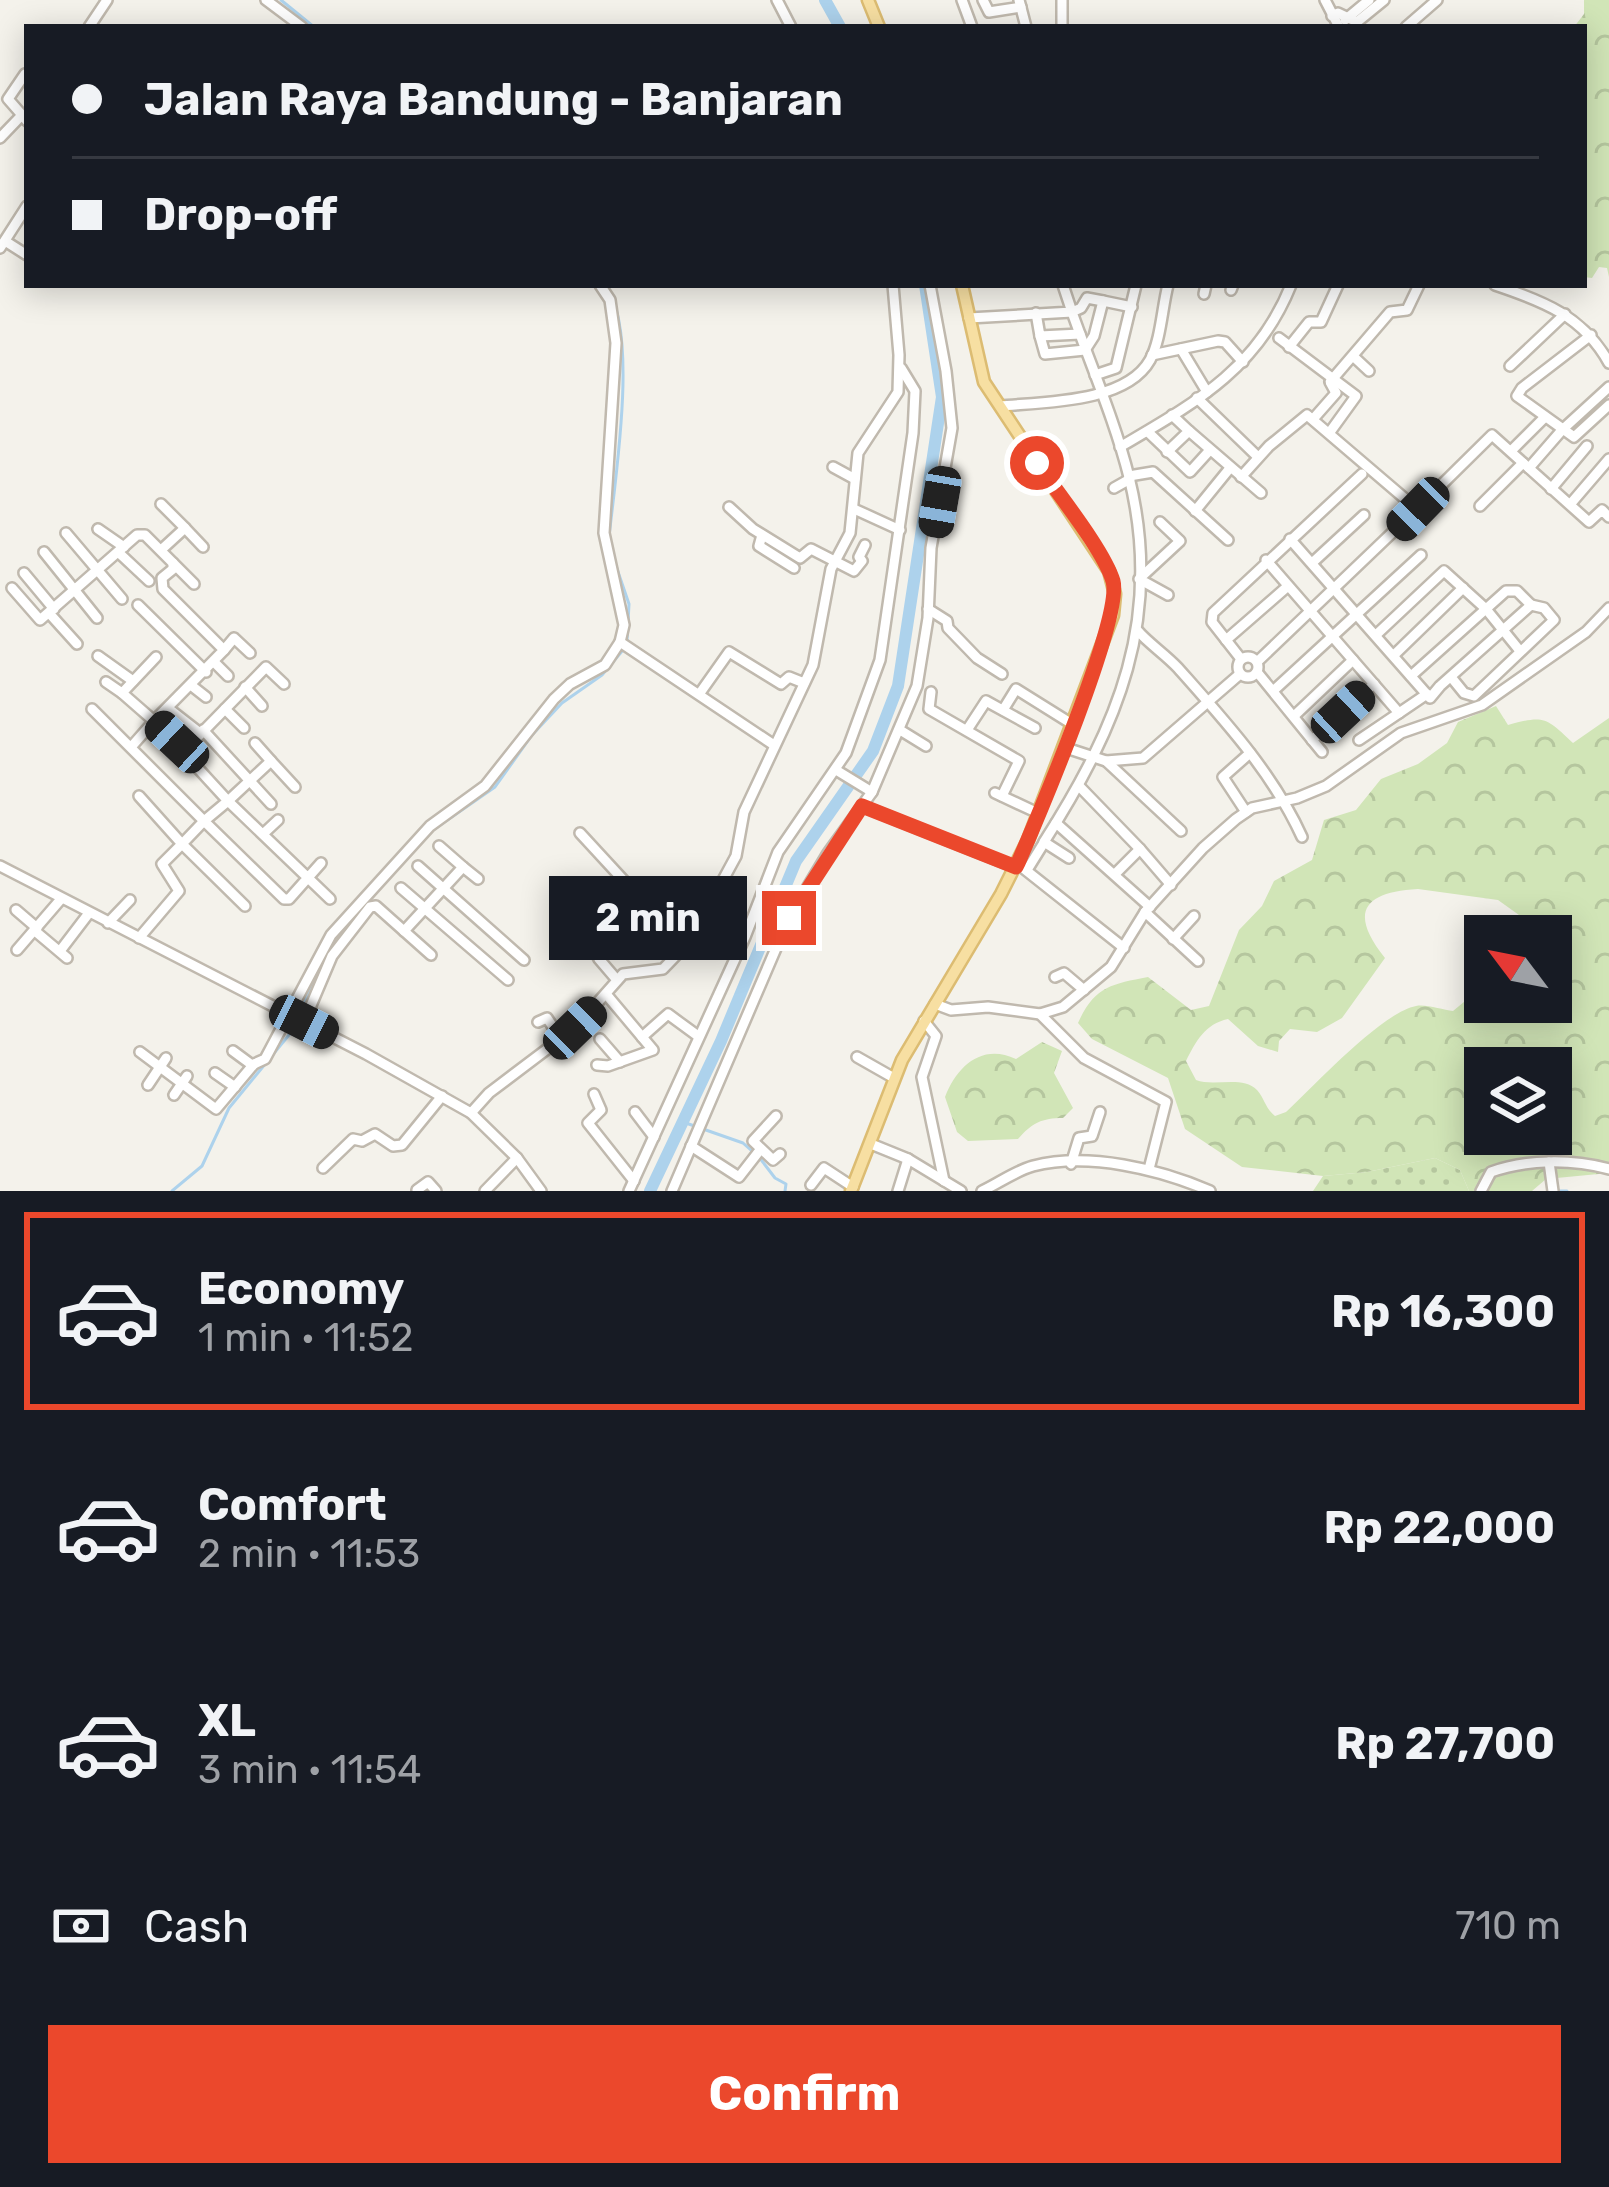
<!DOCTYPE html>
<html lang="en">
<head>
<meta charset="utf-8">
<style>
  :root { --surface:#171b24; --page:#20242c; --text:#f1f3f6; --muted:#9ea1a6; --line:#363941; --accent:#eb482c }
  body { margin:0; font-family:Rubik,sans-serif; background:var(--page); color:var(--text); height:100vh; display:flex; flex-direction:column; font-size:45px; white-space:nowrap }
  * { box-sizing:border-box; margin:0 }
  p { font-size:39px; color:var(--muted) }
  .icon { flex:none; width:66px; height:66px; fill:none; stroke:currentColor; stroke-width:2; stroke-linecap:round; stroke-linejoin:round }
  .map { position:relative; height:1191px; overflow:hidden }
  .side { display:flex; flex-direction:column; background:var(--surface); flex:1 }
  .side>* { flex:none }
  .top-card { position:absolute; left:24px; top:24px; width:1563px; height:264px; border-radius:0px; box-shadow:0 6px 30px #0003; display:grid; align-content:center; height:264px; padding:0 48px; background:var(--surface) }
  .needle { width:78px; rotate:302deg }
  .fabs { position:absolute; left:1464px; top:915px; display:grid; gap:24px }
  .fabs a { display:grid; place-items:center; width:108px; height:108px; border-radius:0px; background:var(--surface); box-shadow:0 6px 30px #0003; font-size:60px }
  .end { position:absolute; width:54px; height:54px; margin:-27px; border:15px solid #eb482c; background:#fff; box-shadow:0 0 0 6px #fff }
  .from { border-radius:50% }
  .bubble { position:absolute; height:84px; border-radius:0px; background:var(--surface); box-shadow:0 6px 30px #0003; font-size:39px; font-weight:700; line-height:84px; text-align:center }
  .car { position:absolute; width:36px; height:72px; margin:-36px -18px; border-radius:15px; box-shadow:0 0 9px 3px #0007; background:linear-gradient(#222 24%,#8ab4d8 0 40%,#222 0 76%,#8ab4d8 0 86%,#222 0) }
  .top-card b { display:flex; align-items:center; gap:42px; height:114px; font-size:45px }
  .top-card b+b { border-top:3px solid var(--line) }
  .top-card i { width:30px; height:30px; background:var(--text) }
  ul { padding:21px 0 0; list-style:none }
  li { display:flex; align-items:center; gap:36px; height:198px; margin:0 24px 18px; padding:0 24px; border:6px solid transparent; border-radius:0px }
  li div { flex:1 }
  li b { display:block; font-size:45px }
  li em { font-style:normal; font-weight:700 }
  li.current { border-color:var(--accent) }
  li>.icon { width:108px; height:108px; stroke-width:1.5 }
  .pay { display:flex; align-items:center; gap:30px; height:132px; padding:0 48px; font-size:45px }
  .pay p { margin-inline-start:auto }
  .action { display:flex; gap:24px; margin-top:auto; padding:24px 48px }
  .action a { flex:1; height:138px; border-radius:0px; background:var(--accent); color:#fff; font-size:48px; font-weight:700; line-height:138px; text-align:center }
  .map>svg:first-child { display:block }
  .grass { fill:url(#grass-dots) }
  .forest { fill:url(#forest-crowns); fill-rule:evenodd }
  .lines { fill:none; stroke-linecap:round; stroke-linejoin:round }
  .stream { stroke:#add2ec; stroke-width:3 }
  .river { stroke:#add2ec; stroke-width:12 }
  .minor-casing { stroke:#c0b9ae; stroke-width:14 }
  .major-casing { stroke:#dcbc72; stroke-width:15 }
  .minor { stroke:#fff; stroke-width:9 }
  .major { stroke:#f7dfa2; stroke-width:10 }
  .route { stroke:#eb482c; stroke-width:15 }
</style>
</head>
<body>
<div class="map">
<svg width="1609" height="1191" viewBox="0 0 1609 1191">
  <defs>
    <pattern id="grass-dots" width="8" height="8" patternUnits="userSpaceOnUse" patternTransform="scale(3)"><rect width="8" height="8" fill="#d1e5b7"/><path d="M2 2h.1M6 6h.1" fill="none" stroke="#b5c69e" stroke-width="1.8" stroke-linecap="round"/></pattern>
    <pattern id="forest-crowns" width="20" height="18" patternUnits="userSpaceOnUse" patternTransform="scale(3)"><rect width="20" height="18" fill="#d1e5b7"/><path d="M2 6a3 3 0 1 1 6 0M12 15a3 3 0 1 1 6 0" fill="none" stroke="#b5c69e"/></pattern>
  </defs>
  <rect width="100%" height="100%" fill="#f4f2eb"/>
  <polygon class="grass" points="1435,1158 1460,1170 1469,1191 1313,1191 1323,1176 1367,1172"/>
  <g class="forest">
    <polygon points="1584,0 1609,0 1609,277 1607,268 1599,267 1592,278 1584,277 1584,27 1574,27 1584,14"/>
    <path d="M1496,706L1508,725C1544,715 1546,717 1573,743L1609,718V1173L1546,1179L1532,1191H1469L1460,1170L1435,1158L1367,1172L1323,1176L1242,1167L1185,1129L1168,1078L1092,1039L1078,1023C1094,987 1111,984 1148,977L1191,1010L1209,1006L1239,930L1262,906L1274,881L1312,860L1324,820L1356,810L1381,779L1418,764L1447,743L1458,722ZM1418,889L1498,900L1519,915L1512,936H1551V1002H1485V972L1476,992L1453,1011C1443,1010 1426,1004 1416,1006C1381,1013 1314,1086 1286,1112L1275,1116C1265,1108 1265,1099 1257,1090C1243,1075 1214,1087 1196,1080L1186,1061C1196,1041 1205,1024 1228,1019L1258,1046L1278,1052L1279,1041L1290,1029L1317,1032L1342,1018L1385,958C1348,912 1364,892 1418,889ZM1485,1068H1551V1134H1485Z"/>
    <path d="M1042,1042L1062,1051L1054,1073L1073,1108L1063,1118C1042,1118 1032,1123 1018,1139L968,1141L957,1132L945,1097C957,1066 982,1043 1016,1059Z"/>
  </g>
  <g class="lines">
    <g class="stream">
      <polyline points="281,0 314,27"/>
      <path d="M606,287C639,332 615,479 609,537"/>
      <polyline points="615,563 629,604 627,641"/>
      <polyline points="416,848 433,830 495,787 532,735 562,703 602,675 623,650"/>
      <polyline points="683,1122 743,1143 752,1151"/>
      <polyline points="759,1157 775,1178 786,1184 785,1191"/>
      <polyline points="172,1191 202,1166 229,1108 293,1030 319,966"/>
      <polyline points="1560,1191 1567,1191"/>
    </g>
    <g class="river">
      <polyline points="825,0 840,27"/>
      <polyline points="650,1191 721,1041 796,861 873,751 898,686 942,397 925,285"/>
    </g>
    <g class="minor-casing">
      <g id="minor">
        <polyline points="266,0 302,27"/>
        <polyline points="777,0 791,27"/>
        <polyline points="962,0 972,27"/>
        <polyline points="983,0 989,12 1021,7"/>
        <polyline points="1019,0 1026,27"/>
        <polyline points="1325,0 1339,27"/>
        <polyline points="1332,16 1338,13 1357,22 1384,0"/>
        <polyline points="1345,20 1369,0"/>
        <polyline points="89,27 107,0"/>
        <polyline points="1062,27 1062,0"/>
        <polyline points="1406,27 1437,0"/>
        <polyline points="22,115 8,99 25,74"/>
        <polyline points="0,138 22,115 27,121"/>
        <polyline points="5,241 27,255"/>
        <polyline points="0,248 27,206"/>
        <path d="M1495,285C1543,301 1583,316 1609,363"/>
        <polyline points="1231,290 1233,285"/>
        <polyline points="1204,294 1206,285"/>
        <polyline points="1036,313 1040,336 1080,334"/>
        <polyline points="969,318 1072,312 1063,285"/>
        <polyline points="1591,335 1522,388 1517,396 1574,437 1609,405"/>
        <polyline points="1040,336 1045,354 1085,350 1094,336 1103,301 1132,307"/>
        <polyline points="1279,338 1356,396 1330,432"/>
        <polyline points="1289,347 1309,322 1321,322 1338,285"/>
        <polyline points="1181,349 1207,392"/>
        <polyline points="1152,355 1218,341 1225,342 1243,362"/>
        <polyline points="1354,357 1369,371"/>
        <polyline points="1510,366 1565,314"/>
        <polyline points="1095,375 1116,368 1136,285"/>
        <polyline points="1197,398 1258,457"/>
        <path d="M1000,406C1044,402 1126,403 1150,360C1161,340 1162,308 1168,285"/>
        <polyline points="1314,418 1336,393 1330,382 1390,312 1407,310 1419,285"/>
        <polyline points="1189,431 1261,493"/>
        <polyline points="1148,432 1190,472 1210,450"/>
        <path d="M1120,447C1193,404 1257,370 1291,285"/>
        <polyline points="1511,451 1545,417"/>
        <polyline points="1167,452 1189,431 1172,415"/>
        <polyline points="833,467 855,479"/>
        <polyline points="1529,468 1562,430 1609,387"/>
        <polyline points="1129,476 1153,472 1228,540"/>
        <polyline points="1241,477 1269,446 1307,415 1417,509 1492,435 1589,522 1602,510 1609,517"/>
        <polyline points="1114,488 1130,479"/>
        <polyline points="1551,489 1587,446"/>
        <polyline points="1573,501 1609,459"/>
        <polyline points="1480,506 1523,463"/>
        <polyline points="729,507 753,529 800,558 811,549 854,571 862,561 859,557 865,545"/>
        <polyline points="854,509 900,530"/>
        <polyline points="1195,511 1230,468"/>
        <polyline points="1160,522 1180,541 1139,579 1168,595"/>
        <polyline points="185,528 203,547"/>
        <polyline points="98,529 124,547"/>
        <polyline points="66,533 122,599"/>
        <polyline points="762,535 759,546 794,568"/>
        <polyline points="1290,539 1430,698 1440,686 1531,605 1544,608 1554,620 1474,696 1464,693 1451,677"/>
        <polyline points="161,550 185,528 161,504"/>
        <polyline points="44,552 97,618"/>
        <polyline points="118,552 149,581"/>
        <polyline points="1266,560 1399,713 1359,740"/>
        <polyline points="173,563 194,584"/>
        <polyline points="1312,563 1364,515"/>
        <polyline points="24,573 54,609"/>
        <polyline points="12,588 40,620 137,535 145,535 173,563 173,569 162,578 163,589 224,650 154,721 122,693 156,657"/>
        <polyline points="138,605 206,672"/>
        <polyline points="928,609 947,621 948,628 977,658 1002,674"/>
        <polyline points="49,613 77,644"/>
        <path d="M1138,631C1147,642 1166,655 1178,668C1224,720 1273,773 1302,837"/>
        <polyline points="1377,634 1444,571 1486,609 1520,651"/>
        <polyline points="1226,640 1288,586"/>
        <polyline points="620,642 774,745"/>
        <polyline points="224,650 234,638 250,653"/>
        <polyline points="1394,655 1463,588"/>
        <polyline points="98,656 133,681"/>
        <circle cx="1248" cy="667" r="10"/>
        <polyline points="1241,659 1212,622 1213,613 1362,474"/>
        <polyline points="214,662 228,676"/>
        <polyline points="1257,662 1417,509"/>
        <polyline points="1257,672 1322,752"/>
        <polyline points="1411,676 1506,591 1517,591 1531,605"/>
        <polyline points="106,682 122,693"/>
        <polyline points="192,686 206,697"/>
        <polyline points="245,687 262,706"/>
        <polyline points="1273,691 1421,555"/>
        <polyline points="931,692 929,709 1019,761 1002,796"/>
        <polyline points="700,693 729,652 781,684 789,677 804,683"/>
        <polyline points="168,708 200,733"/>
        <polyline points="92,709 204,821 182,844 245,906"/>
        <polyline points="225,709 244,728"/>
        <polyline points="1003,710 1016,689 1072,724"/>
        <polyline points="1399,713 1427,694"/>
        <polyline points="1294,716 1353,660"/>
        <polyline points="203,730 271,804"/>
        <polyline points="900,730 926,746"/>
        <polyline points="967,730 986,701 1035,728"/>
        <polyline points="1312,740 1374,684"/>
        <polyline points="255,743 271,761 228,801 183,752 266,667 284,684"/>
        <polyline points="132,746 154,721 177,742"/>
        <polyline points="1063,747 1106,761 1143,758 1240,674"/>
        <polyline points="271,761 295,787"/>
        <polyline points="1106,761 1181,831"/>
        <polyline points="836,770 872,792"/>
        <polyline points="1079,786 1140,849"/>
        <polyline points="995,793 1038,813"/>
        <polyline points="862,806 1015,867"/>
        <polyline points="1246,812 1223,777 1250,753"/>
        <polyline points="1056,823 1150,907"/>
        <polyline points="580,833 685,947"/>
        <polyline points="263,834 278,820"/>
        <path d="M1069,858L1044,842C1118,726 1164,618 1129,477C1115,421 1091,366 1072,312L1081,308L1087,298L1103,301"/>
        <polyline points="321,863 289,899 284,899 204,821 228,801 330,899"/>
        <polyline points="1018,864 1124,948"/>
        <polyline points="0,866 366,1054 471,1113 517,1158 541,1191"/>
        <polyline points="418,866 524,960"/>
        <polyline points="463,867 478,879"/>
        <polyline points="1027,870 1045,841"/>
        <polyline points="1115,874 1140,849 1171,885"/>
        <polyline points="401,888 508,980"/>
        <polyline points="16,910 37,928"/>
        <polyline points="1145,912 1198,961"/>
        <polyline points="108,923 130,900"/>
        <polyline points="35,931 67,958"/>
        <polyline points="404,931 463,867 439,846"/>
        <polyline points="586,933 599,959 617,980"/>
        <polyline points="139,938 179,891 162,864 182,844 139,796"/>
        <polyline points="1173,939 1194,916"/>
        <polyline points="17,950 61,899"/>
        <polyline points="60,951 89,913"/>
        <polyline points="1055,977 1064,973 1084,990"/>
        <polyline points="935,1004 951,1010 988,1007 1040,1014 1063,1007 1111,967 1145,912 1203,848 1236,819 1252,808 1297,798 1326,786 1401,733 1482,705 1586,632 1609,608"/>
        <polyline points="1040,1014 1084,1058 1166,1102 1149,1169"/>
        <polyline points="924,1021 936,1036 922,1077 944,1181"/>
        <polyline points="304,1022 332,956 370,907 376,906 431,955"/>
        <polyline points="538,1022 547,1018 561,1039"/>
        <polyline points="642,1037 668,1014 698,1036"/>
        <polyline points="600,1039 620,1062"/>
        <polyline points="233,1051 252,1065 265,1059 331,935 430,826 485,786 554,699 570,684 605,665 620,642 624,625 604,533 616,343 610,300 600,285"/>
        <polyline points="140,1052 216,1109 254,1064"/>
        <polyline points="857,1057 894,1078"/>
        <polyline points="597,1065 608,1066 653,1050 606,994"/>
        <polyline points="215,1073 235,1087"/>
        <polyline points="148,1085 166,1058"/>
        <polyline points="594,1094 601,1110 588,1123 634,1181"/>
        <polyline points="174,1095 187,1076"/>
        <polyline points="635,1112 654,1137"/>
        <polyline points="471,1113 489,1093 575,1028 623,974 663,969 690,941 736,856 744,812 813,665 831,569 850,533 858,453 898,392 899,355 893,285"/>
        <polyline points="776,1116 753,1141 773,1160 780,1154"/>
        <polyline points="871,1144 908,1159 961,1191"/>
        <polyline points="691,1146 739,1177 760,1150"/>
        <polyline points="1549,1162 1553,1191"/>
        <polyline points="1071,1164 1079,1138 1092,1136 1100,1112"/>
        <polyline points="323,1168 353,1139 362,1141 375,1134 393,1146 402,1145 442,1096"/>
        <polyline points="811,1185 824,1168 853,1187"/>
        <polyline points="417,1190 428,1182 436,1191"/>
        <polyline points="485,1191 517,1158"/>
        <polyline points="629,1191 745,937 778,852 846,753 880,660 913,433 915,391 901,368"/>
        <polyline points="672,1191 789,918 828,853 872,792 917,686 928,618 931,548 952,428 946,371 930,285"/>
        <polyline points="898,1191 908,1159"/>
        <path d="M982,1191C999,1183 1015,1171 1033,1166C1089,1152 1159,1169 1210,1191"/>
        <path d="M1481,1191L1491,1172C1527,1159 1572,1159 1609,1169"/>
      </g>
    </g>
    <g class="major-casing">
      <g id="major">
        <polyline points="868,0 879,27"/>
        <polyline points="851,1191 902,1060 1001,894 1028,840 1113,615 1115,594 1109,571 984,382 962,285"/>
      </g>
    </g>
    <use href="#minor" class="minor"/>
    <use href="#major" class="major"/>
  </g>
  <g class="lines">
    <path class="route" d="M789,918L862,806L1016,867L1018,863C1037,819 1123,617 1113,581C1103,549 1058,494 1037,463"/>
  </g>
</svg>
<div class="fabs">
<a><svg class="needle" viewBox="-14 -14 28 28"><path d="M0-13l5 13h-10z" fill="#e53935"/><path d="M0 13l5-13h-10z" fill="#9ea1a6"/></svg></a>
<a><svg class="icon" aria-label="layers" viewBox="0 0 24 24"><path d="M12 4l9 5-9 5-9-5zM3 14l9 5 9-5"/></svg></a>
</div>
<i class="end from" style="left:1037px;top:463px"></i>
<i class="end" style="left:789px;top:918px"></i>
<div class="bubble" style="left:549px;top:876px;width:198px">2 min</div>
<i class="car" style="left:940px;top:502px;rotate:190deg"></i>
<i class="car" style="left:1418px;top:509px;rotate:224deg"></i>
<i class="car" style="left:1343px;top:712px;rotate:47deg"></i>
<i class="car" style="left:177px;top:742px;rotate:313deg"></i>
<i class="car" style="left:304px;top:1022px;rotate:117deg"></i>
<i class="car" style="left:575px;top:1028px;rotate:46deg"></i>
<div class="top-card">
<b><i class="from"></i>Jalan Raya Bandung - Banjaran</b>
<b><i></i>Drop-off</b>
</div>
</div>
<section class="side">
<ul>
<li class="current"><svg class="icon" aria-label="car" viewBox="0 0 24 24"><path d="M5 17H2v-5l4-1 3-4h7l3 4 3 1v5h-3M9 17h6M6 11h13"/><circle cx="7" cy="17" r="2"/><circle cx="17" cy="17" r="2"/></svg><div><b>Economy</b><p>1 min · 11:52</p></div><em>Rp 16,300</em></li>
<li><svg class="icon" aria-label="car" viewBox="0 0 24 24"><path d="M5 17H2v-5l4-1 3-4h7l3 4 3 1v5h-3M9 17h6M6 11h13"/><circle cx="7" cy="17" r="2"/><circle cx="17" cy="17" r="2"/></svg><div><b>Comfort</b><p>2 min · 11:53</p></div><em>Rp 22,000</em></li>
<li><svg class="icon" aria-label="car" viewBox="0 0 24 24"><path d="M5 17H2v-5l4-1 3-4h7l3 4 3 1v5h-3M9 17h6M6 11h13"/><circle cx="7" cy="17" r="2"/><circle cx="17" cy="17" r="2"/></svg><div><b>XL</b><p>3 min · 11:54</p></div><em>Rp 27,700</em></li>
</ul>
<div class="pay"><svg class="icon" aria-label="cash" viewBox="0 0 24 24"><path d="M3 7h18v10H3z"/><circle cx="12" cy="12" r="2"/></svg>Cash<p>710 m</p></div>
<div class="action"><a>Confirm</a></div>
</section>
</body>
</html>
